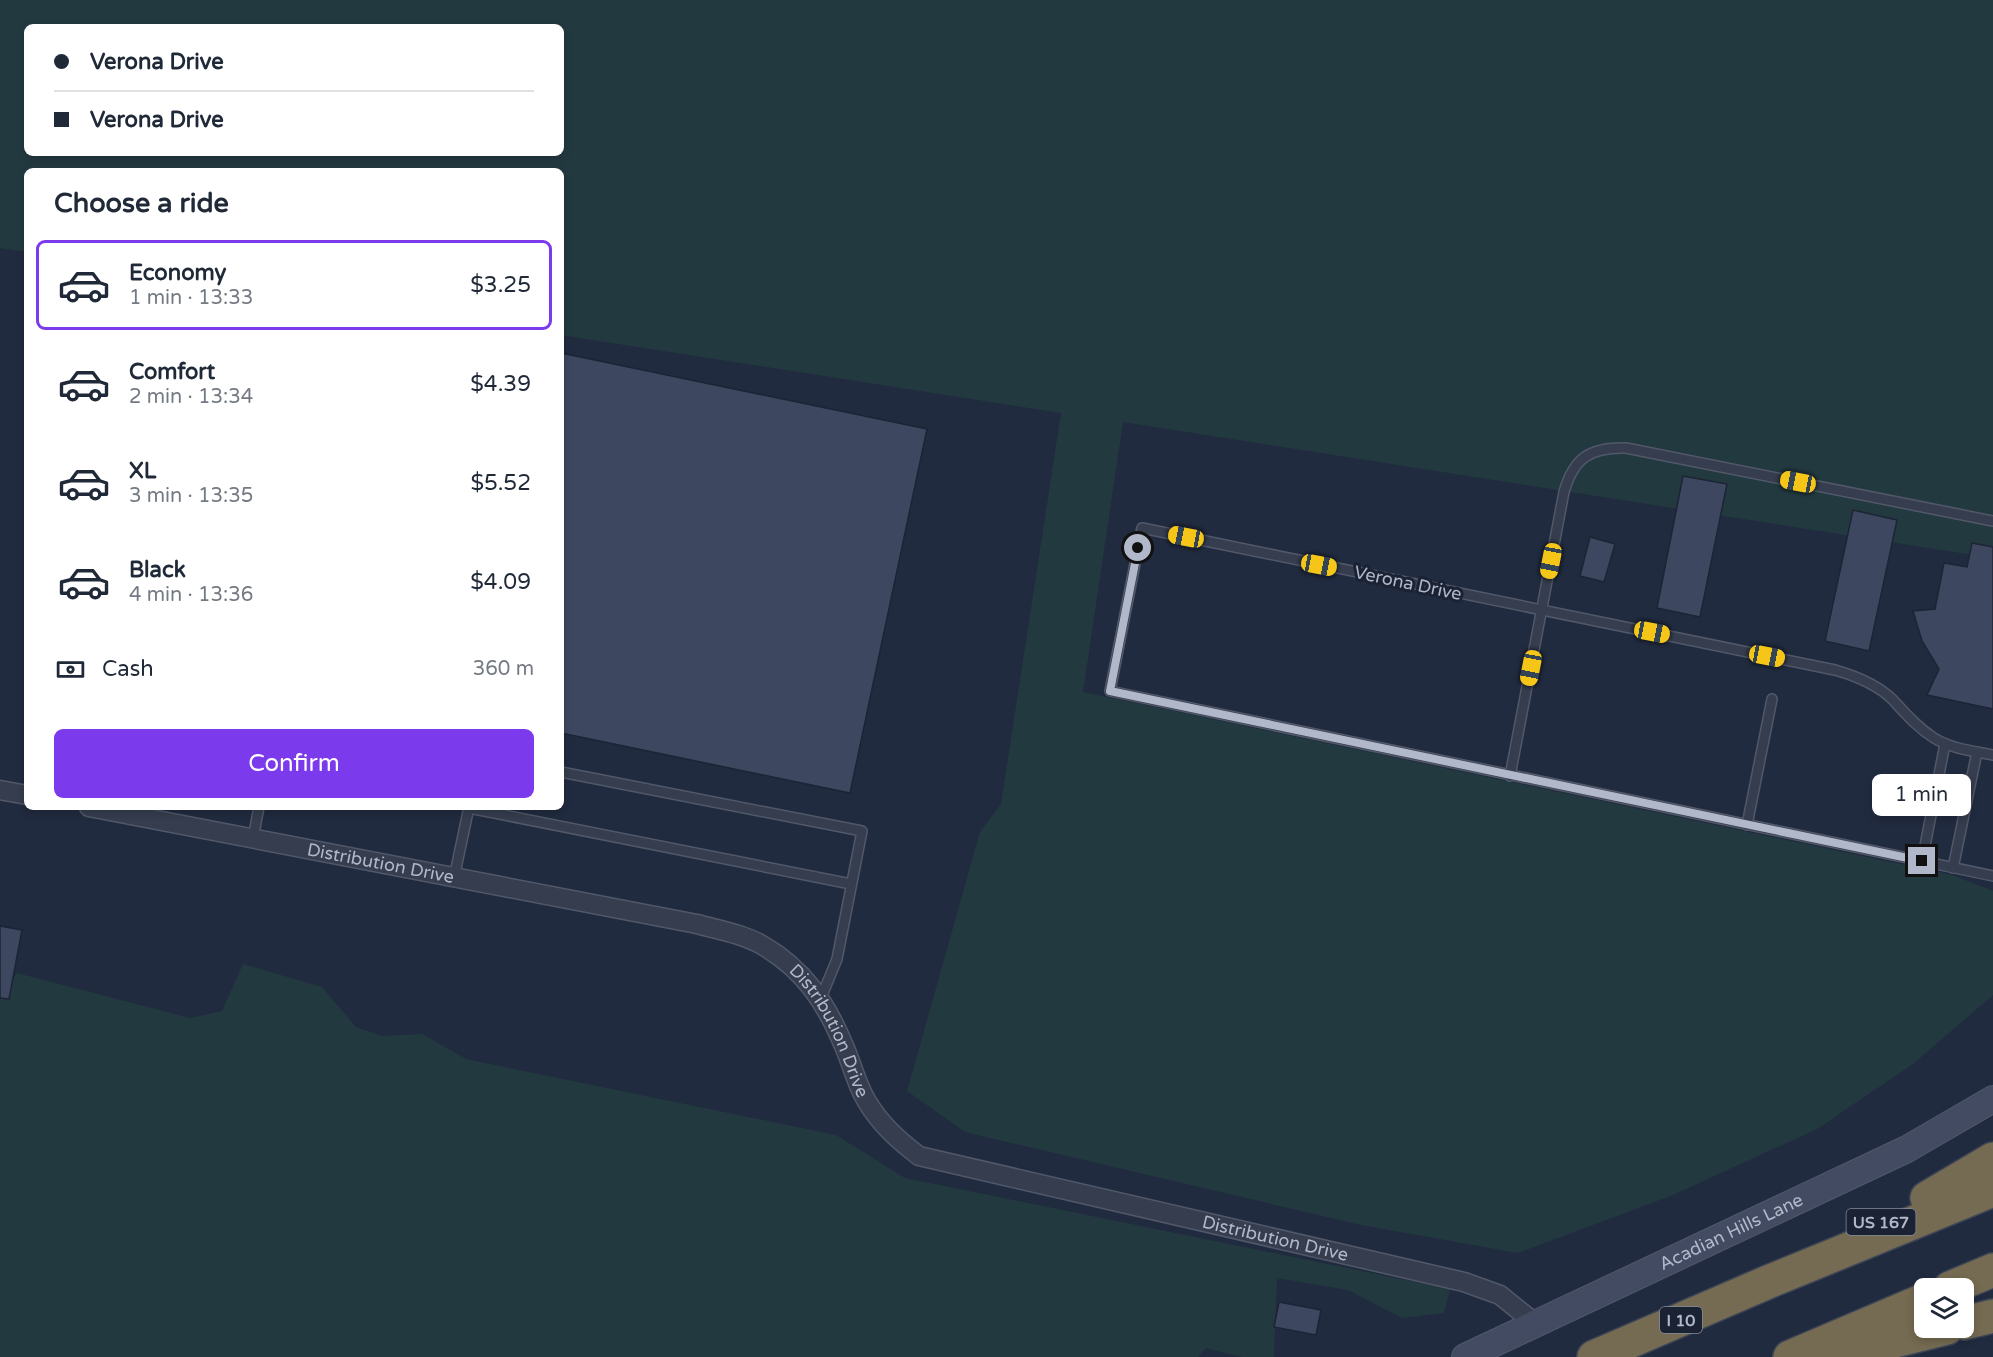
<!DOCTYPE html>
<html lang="en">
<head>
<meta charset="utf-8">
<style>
  :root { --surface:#fff; --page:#f2f2f3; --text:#1f2937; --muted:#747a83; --line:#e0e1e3; --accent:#7c3aed }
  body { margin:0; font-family:"Varela Round",sans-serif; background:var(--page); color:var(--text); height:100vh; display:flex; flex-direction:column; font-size:22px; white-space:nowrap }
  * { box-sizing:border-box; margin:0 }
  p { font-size:20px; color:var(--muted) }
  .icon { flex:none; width:33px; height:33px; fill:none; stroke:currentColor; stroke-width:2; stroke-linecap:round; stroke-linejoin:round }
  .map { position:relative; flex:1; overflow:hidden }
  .details { position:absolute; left:24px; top:168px; width:540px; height:642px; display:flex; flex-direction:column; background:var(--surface); border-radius:9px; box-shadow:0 3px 9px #0003 }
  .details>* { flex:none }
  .hud { position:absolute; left:24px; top:24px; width:540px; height:132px; border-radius:9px; box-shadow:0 3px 9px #0003; display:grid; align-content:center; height:132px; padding:0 30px; background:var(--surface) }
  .tools { position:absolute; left:1914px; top:1278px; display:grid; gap:12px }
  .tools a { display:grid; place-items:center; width:60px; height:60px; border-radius:9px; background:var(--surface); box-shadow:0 3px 9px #0003; font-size:30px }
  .end { position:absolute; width:27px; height:27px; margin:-14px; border:8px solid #b1b8ca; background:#111; box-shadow:0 0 0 3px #111 }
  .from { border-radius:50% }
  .bubble { position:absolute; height:42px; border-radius:9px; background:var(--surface); box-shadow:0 3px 9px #0003; font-size:20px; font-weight:600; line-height:42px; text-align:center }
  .car { position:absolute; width:18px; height:36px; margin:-18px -9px; border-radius:8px; box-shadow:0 0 4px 2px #0007; background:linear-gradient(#f5c518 24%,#345 0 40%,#f5c518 0 76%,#345 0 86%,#f5c518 0) }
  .hud b { display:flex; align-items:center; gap:21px; height:57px; font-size:22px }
  .hud b+b { border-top:2px solid var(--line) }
  .hud i { width:15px; height:15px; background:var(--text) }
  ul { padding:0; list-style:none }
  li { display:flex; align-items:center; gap:18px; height:90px; margin:0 12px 9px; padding:0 18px; border:3px solid transparent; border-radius:9px }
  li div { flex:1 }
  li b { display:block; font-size:22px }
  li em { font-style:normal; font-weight:600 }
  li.current { border-color:var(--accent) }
  li>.icon { width:54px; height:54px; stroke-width:1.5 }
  h2 { padding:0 30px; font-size:27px; line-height:72px }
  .pay { display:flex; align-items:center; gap:15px; height:66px; padding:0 30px; font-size:22px }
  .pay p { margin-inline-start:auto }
  .primary-button { display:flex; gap:12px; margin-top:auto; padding:12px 30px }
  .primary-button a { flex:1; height:69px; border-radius:9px; background:var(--accent); color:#fff; font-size:24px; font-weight:600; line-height:69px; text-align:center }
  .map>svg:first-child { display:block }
  .green { fill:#233940; fill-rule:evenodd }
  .building { fill:#3d475f; stroke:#1c2435; stroke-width:1.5 }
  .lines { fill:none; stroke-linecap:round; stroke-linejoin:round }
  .lane-casing { stroke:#505869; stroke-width:12 }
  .street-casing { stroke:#505869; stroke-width:21 }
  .secondary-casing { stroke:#505869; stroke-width:28 }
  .highway-casing { stroke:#3d4556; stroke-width:36 }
  .lane { stroke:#353d4e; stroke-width:9 }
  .street { stroke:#353d4e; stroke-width:18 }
  .secondary { stroke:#434b62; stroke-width:26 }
  .highway { stroke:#756b52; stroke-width:33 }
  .route { stroke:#b1b8ca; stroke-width:8 }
  .labels { text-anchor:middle; stroke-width:6; stroke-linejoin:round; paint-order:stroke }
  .shield { fill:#1a2233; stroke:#848b9d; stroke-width:1.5 }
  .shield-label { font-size:16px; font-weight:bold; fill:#b1b8ca }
  .street-label { font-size:18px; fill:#b1b8ca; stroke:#1a2233 }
</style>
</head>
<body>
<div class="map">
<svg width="1993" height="1357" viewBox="0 0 1993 1357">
  <rect width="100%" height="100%" fill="#212b3f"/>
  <g class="green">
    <path d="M0,0H1993V558L1123,422L1083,692L1952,875L1993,891V995L1913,1064L1817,1129L1673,1195L1518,1253L1361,1225L965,1132L907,1091L980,832L1001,804L1061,413L561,335V171H27V252L0,248ZM27,27H561V153H27Z"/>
    <polygon points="243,964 322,987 356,1027 382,1036 422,1034 466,1059 836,1135 905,1178 1450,1289 1444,1313 1402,1318 1348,1290 1277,1278 1274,1357 1242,1357 1206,1348 1198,1357 0,1357 0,994 17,973 190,1018 222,1011"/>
  </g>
  <g class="building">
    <polygon points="561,353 927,429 850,793 561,733"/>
    <polygon points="1683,476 1727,484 1700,617 1657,608"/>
    <polygon points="1853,510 1897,520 1869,651 1825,641"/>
    <polygon points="1590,537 1615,544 1604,582 1580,576"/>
    <polygon points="1972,543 1993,547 1993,709 1927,695 1939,669 1922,641 1913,611 1935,609 1944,563 1967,567"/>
    <polygon points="0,926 22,930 9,999 0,998"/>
    <polygon points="1279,1302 1321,1310 1316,1335 1274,1327"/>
  </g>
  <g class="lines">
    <g class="lane-casing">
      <g id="lane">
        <path d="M1993,755C1973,751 1952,749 1934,738C1918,728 1906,714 1893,700C1877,684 1856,676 1835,670L1142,528L1110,691L1993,876"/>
        <polyline points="561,772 862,831 837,959 821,998"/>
        <path d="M1510,776L1564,492C1574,457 1591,447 1626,448L1993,521"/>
        <polyline points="469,808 851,884"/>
        <polyline points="1747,825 1772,699"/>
        <polyline points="253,838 259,807"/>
        <polyline points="1922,861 1945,744"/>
        <polyline points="1953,868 1977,752"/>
        <polyline points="454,878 469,807"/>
      </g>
    </g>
    <g class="street-casing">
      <g id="street">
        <polyline points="0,790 27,795"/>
        <path id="s1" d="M89,807L697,924C719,930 743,934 762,945C804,969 826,1003 844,1046C852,1064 856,1083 866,1100C880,1124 898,1140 919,1156L1464,1282L1500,1295L1536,1324"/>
      </g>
    </g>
    <g class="secondary-casing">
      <g id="secondary">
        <path id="s2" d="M1465,1357L1907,1149L1993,1099"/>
      </g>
    </g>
    <g class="highway-casing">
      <g id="highway">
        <polyline points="1927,1198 1993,1159"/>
        <polyline points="1950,1288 1993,1270"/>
        <polyline points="1964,1323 1993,1316"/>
        <polyline points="1834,1356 1947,1328"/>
        <polyline points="1594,1357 1768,1282 1993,1190"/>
        <polyline points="1790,1357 1924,1300"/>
      </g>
    </g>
    <use href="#lane" class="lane"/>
    <use href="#street" class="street"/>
    <use href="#secondary" class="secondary"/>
    <use href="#highway" class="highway"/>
  </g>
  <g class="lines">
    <polyline class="route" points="1138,548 1110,691 1922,861"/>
  </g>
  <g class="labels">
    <g class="shield">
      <rect x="1846.5" y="1209" width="69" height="26" rx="4.5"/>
      <rect x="1660" y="1307" width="42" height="26" rx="4.5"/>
    </g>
    <g class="shield-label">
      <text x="1881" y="1228">US 167</text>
      <text x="1681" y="1326">I 10</text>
    </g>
    <g class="street-label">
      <text transform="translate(1408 583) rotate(12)" y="6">Verona Drive</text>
      <text dy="6" stroke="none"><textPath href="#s1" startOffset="297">Distribution Drive</textPath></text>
      <text dy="6" stroke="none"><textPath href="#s1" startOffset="800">Distribution Drive</textPath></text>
      <text dy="6" stroke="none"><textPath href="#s2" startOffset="294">Acadian Hills Lane</textPath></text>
      <text dy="6" stroke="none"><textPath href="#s1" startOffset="1322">Distribution Drive</textPath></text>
    </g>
  </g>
</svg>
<div class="tools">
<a><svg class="icon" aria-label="layers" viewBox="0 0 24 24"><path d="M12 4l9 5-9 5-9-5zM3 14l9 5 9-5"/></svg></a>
</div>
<i class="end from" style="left:1138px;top:548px"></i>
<i class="end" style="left:1922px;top:861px"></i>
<div class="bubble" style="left:1872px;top:774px;width:99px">1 min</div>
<i class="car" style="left:1798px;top:482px;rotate:281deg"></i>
<i class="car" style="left:1186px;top:537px;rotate:281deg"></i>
<i class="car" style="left:1551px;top:561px;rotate:191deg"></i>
<i class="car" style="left:1319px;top:565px;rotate:101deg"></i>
<i class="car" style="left:1652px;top:632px;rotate:101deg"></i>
<i class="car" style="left:1767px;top:656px;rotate:101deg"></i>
<i class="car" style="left:1531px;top:668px;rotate:191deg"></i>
<div class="hud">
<b><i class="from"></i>Verona Drive</b>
<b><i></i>Verona Drive</b>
</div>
<section class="details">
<h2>Choose a ride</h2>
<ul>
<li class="current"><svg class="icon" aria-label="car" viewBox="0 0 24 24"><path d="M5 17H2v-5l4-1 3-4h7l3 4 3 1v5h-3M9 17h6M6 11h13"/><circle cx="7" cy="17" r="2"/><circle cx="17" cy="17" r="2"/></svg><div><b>Economy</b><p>1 min · 13:33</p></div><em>$3.25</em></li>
<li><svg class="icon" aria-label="car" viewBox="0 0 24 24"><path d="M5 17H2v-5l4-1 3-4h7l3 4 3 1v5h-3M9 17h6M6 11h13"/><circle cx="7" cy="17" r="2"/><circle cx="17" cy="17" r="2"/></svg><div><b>Comfort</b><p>2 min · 13:34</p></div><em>$4.39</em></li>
<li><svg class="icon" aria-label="car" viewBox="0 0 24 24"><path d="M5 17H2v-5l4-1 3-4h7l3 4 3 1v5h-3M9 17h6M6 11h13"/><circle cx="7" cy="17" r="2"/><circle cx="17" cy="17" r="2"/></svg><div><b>XL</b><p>3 min · 13:35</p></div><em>$5.52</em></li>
<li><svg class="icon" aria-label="car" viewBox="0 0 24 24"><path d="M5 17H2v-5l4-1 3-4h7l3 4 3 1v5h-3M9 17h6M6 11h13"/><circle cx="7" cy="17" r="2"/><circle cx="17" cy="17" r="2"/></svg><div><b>Black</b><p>4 min · 13:36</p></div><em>$4.09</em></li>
</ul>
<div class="pay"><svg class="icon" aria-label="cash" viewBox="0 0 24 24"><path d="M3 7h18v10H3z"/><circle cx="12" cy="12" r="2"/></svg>Cash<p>360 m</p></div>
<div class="primary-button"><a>Confirm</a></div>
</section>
</div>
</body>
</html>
